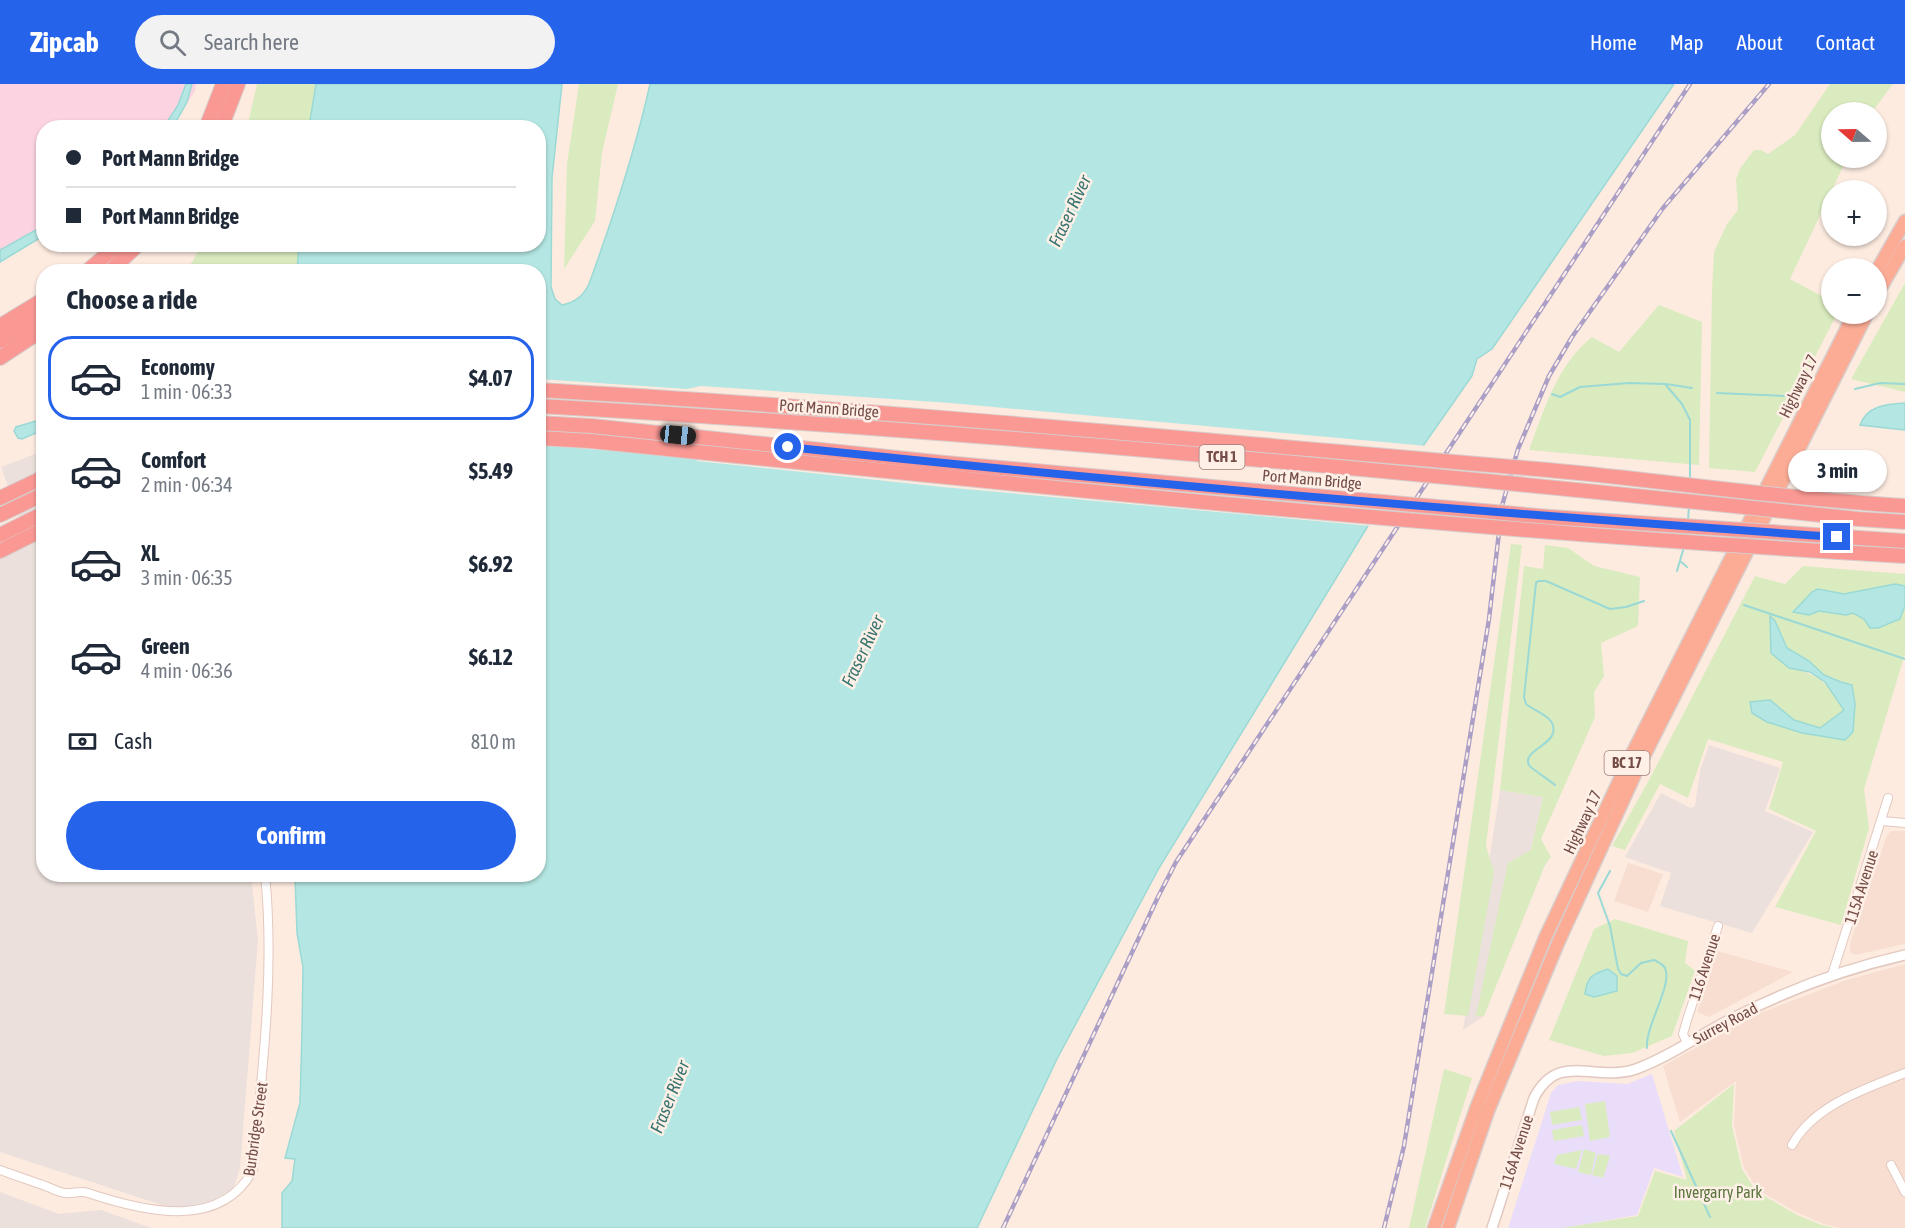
<!DOCTYPE html>
<html lang="en">
<head>
<meta charset="utf-8">
<style>
  :root { --surface:#fff; --page:#f2f2f3; --text:#1f2937; --muted:#747a83; --line:#e0e1e3; --accent:#2563eb }
  body { margin:0; font-family:"Asap Condensed",sans-serif; background:var(--page); color:var(--text); height:100vh; display:flex; flex-direction:column; font-size:22px; white-space:nowrap }
  * { box-sizing:border-box; margin:0 }
  p { font-size:20px; color:var(--muted) }
  .icon { flex:none; width:33px; height:33px; fill:none; stroke:currentColor; stroke-width:2; stroke-linecap:round; stroke-linejoin:round }
  .map { position:relative; flex:1; overflow:hidden }
  .details { position:absolute; left:36px; top:180px; width:510px; height:618px; display:flex; flex-direction:column; background:var(--surface); border-radius:24px; box-shadow:0 2px 4px #0004 }
  .details>* { flex:none }
  .banner { position:absolute; left:36px; top:36px; width:510px; height:132px; border-radius:24px; box-shadow:0 2px 4px #0004; display:grid; align-content:center; height:132px; padding:0 30px; background:var(--surface) }
  .needle { width:39px; rotate:290deg }
  .buttons { position:absolute; left:1821px; top:18px; display:grid; gap:12px }
  .buttons a { display:grid; place-items:center; width:66px; height:66px; border-radius:50%; background:var(--surface); box-shadow:0 2px 4px #0004; font-size:30px }
  .end { position:absolute; width:27px; height:27px; margin:-14px; border:8px solid #2563eb; background:#fff; box-shadow:0 0 0 3px #fff }
  .from { border-radius:50% }
  .bubble { position:absolute; height:42px; border-radius:21px; background:var(--surface); box-shadow:0 2px 4px #0004; font-size:20px; font-weight:700; line-height:42px; text-align:center }
  .car { position:absolute; width:18px; height:36px; margin:-18px -9px; border-radius:8px; box-shadow:0 0 4px 2px #0007; background:linear-gradient(#222 24%,#8ab4d8 0 40%,#222 0 76%,#8ab4d8 0 86%,#222 0) }
  .banner b { display:flex; align-items:center; gap:21px; height:57px; font-size:22px }
  .banner b+b { border-top:2px solid var(--line) }
  .banner i { width:15px; height:15px; background:var(--text) }
  ul { padding:0; list-style:none }
  li { display:flex; align-items:center; gap:18px; height:84px; margin:0 12px 9px; padding:0 18px; border:3px solid transparent; border-radius:24px }
  li div { flex:1 }
  li b { display:block; font-size:22px }
  li em { font-style:normal; font-weight:700 }
  li.current { border-color:var(--accent) }
  li>.icon { width:54px; height:54px; stroke-width:1.5 }
  h2 { padding:0 30px; font-size:27px; line-height:72px }
  .pay { display:flex; align-items:center; gap:15px; height:66px; padding:0 30px; font-size:22px }
  .pay p { margin-inline-start:auto }
  .action { display:flex; gap:12px; margin-top:auto; padding:12px 30px }
  .action a { flex:1; height:69px; border-radius:36px; background:var(--accent); color:#fff; font-size:24px; font-weight:700; line-height:69px; text-align:center }
  header { display:flex; align-items:center; gap:36px; box-sizing:border-box; height:84px; padding:0 30px; background:var(--accent); color:#fff }
  header strong { font-size:28px }
  nav { display:flex; gap:33px; margin-inline-start:auto; font-size:21px }
  .search { width:420px; height:54px; background:var(--page); display:flex; align-items:center; gap:15px; box-sizing:border-box; padding:0 21px; border-radius:33px; color:var(--muted); font-size:22px }
  .map>svg:first-child { display:block }
  .residential { fill:#f7ded1 }
  .industrial { fill:#ebe0dc }
  .education { fill:#e9ddf9 }
  .medical { fill:#fbd3e1 }
  .green { fill:#daebbf; fill-rule:evenodd }
  .water { fill:#b4e7e3; stroke:#9ad9d5; stroke-width:1.5 }
  .pier { fill:#fdebe0 }
  .lines { fill:none; stroke-linecap:round; stroke-linejoin:round }
  .stream { stroke:#9ad9d5; stroke-width:2 }
  .minor-casing { stroke:#e3c8bf; stroke-width:10 }
  .tertiary-casing { stroke:#e3c8bf; stroke-width:12 }
  .trunk-casing { stroke:#d8cdcb; stroke-width:15 }
  .motorway-casing { stroke:#d8cdcb; stroke-width:16 }
  .minor { stroke:#fff; stroke-width:8 }
  .tertiary { stroke:#fff; stroke-width:9 }
  .trunk { stroke:#fcac95; stroke-width:12 }
  .motorway { stroke:#fa9894; stroke-width:14 }
  .rail-casing { stroke:#ab9fc6; stroke-width:4.5 }
  .rail { stroke:#fff0e7; stroke-width:2; stroke-dasharray:7; stroke-linecap:butt }
  .motorway-bridge-casing { stroke:#d8cdcb; stroke-width:16; stroke-linecap:butt }
  .motorway-bridge { stroke:#fa9894; stroke-width:14 }
  .route { stroke:#2563eb; stroke-width:8 }
  .labels { text-anchor:middle; stroke-width:5; stroke-linejoin:round; paint-order:stroke }
  .shield { fill:#fff0e7; stroke:#9e7e77; stroke-width:1.5 }
  .shield-label { font-size:15px; font-weight:bold; fill:#744d47 }
  .street-label { font-size:16px; fill:#744d47; stroke:#fff0e7 }
  .park-label { font-size:16px; fill:#59753c; stroke:#fff0e7 }
  .water-label { font-size:18px; font-style:italic; fill:#387470; stroke:#fff0e7 }
</style>
</head>
<body>
<header>
<strong>Zipcab</strong>
<div class="search"><svg class="icon" aria-label="search" viewBox="0 0 24 24"><circle cx="10" cy="10" r="6"/><path d="M15 15l6 6"/></svg>Search here</div>
<nav><a>Home</a><a>Map</a><a>About</a><a>Contact</a></nav>
</header>
<div class="map">
<svg width="1905" height="1144" viewBox="0 0 1905 1144">
  <rect width="100%" height="100%" fill="#fdebe0"/>
  <g class="residential">
    <polygon points="1891,747 1905,747 1905,860 1855,871 1850,868 1850,859 1887,751"/>
    <polygon points="1628,779 1663,790 1648,828 1614,817"/>
    <polygon points="1717,867 1793,888 1709,933 1697,928"/>
    <polygon points="1905,880 1905,1144 1840,1144 1824,1140 1796,1128 1758,1106 1744,1084 1736,1050 1734,1041 1736,997 1680,1038 1663,982 1755,931 1846,896"/>
  </g>
  <g class="industrial">
    <polygon points="43,367 44,790 251,791 258,856 240,1084 232,1109 201,1124 165,1122 0,1068 0,473 28,457 1,383"/>
    <polygon points="1709,661 1780,684 1765,727 1813,748 1752,849 1660,822 1671,789 1625,773 1661,709 1691,724 1695,722 1700,687"/>
    <polygon points="1500,706 1543,713 1531,766 1484,932 1463,946"/>
    <polygon points="0,1108 59,1130 101,1126 151,1144 0,1144"/>
  </g>
  <polygon class="education" points="1652,990 1683,1093 1654,1084 1637,1131 1564,1144 1508,1144 1551,1009 1558,1001 1578,997 1627,1000"/>
  <polygon class="medical" points="0,0 196,0 195,7 172,43 44,44 43,150 0,175"/>
  <g class="green">
    <polygon points="257,0 316,0 309,43 247,44"/>
    <polygon points="579,0 618,0 602,69 595,137 564,185 567,80"/>
    <polygon points="1830,0 1893,0 1872,28 1832,28 1832,74 1847,74 1790,195 1831,217 1832,230 1837,230 1755,388 1709,384 1712,206 1714,168 1727,140 1738,126 1736,95 1741,83 1754,66 1761,66 1768,70 1795,51"/>
    <polygon points="202,161 299,161 297,187 186,188"/>
    <polygon points="1905,199 1905,308 1851,295"/>
    <path d="M1659,221L1702,238L1699,381L1529,366C1544,326 1557,281 1592,253L1619,268Z"/>
    <polygon points="1511,460 1522,461 1486,762 1494,788 1468,932 1444,930"/>
    <polygon points="1545,461 1568,464 1594,482 1640,493 1638,542 1601,559 1604,592 1594,608 1595,633 1541,755 1551,773 1545,781 1484,932 1476,932 1508,779 1531,766 1543,713 1500,706 1524,482 1543,485"/>
    <path d="M1803,482L1905,490V570L1864,705L1869,744L1841,841L1775,823L1816,747L1769,725L1783,678L1708,655L1688,714L1660,700L1625,766L1612,762L1649,696L1755,492L1785,500ZM1775,537L1787,564L1809,577L1824,591L1852,601L1845,656L1802,649L1784,643L1770,616L1794,636L1820,644L1844,626C1826,599 1823,591 1789,584Z"/>
    <polygon points="1615,835 1688,857 1685,879 1695,887 1672,952 1632,969 1604,972 1549,956 1594,845"/>
    <polygon points="1444,985 1472,994 1425,1144 1409,1144"/>
    <polygon points="1734,1000 1732,1042 1742,1085 1756,1107 1797,1131 1822,1141 1835,1144 1562,1144 1638,1132 1655,1087 1687,1096 1674,1047"/>
    <polygon points="1605,1017 1610,1053 1590,1057 1585,1020"/>
    <polygon points="1579,1023 1582,1036 1552,1041 1550,1028"/>
    <polygon points="1582,1041 1584,1052 1554,1057 1552,1046"/>
    <polygon points="1584,1065 1596,1069 1591,1091 1578,1088"/>
    <polygon points="1582,1066 1576,1085 1554,1080 1557,1071"/>
    <polygon points="1598,1070 1610,1072 1603,1094 1592,1091"/>
  </g>
  <g class="water">
    <polygon points="186,0 192,0 187,18 173,43 164,43 178,21"/>
    <path d="M316,0H562L552,94L551,203L555,215L562,221C576,218 583,212 589,200C613,134 635,68 650,0H1674L1492,265L1477,275L1472,292L1374,432L1159,784L1057,975L977,1144H282V1109L292,1097L295,1075L285,1074L300,1019L302,948L303,883L297,849L295,791L538,790V188L297,187L299,161L538,160V44L309,43Z"/>
    <polygon points="43,142 43,152 0,178 0,166"/>
    <path d="M1905,319V346L1860,341C1867,322 1886,320 1905,319Z"/>
    <polygon points="43,335 43,346 22,355 18,354 14,347 16,343"/>
    <polygon points="1895,500 1905,502 1905,522 1900,535 1878,544 1870,544 1864,535 1853,529 1846,531 1819,527 1809,531 1793,528 1812,508 1818,505 1844,510"/>
    <polygon points="1770,532 1775,537 1787,564 1809,577 1824,591 1841,598 1852,601 1855,620 1853,648 1845,656 1802,649 1767,638 1752,629 1750,618 1770,616 1794,636 1820,644 1844,626 1825,598 1810,588 1789,584 1771,569"/>
    <path d="M1608,885L1617,892V907L1594,913L1585,910C1587,893 1592,890 1608,885Z"/>
  </g>
  <polygon class="pier" points="539,295 687,305 701,302 950,319 1427,362 1371,442 943,403 697,377 697,374 538,361"/>
  <g class="lines">
    <g class="stream">
      <polyline points="1666,300 1692,304"/>
      <polyline points="1855,305 1880,299 1905,300"/>
      <polyline points="1717,309 1785,312"/>
      <polyline points="1552,310 1560,313 1580,303 1629,299 1665,300 1682,320 1690,336 1690,395"/>
      <polyline points="1688,437 1689,422"/>
      <polyline points="1680,477 1687,483"/>
      <polyline points="1677,487 1684,463"/>
      <polyline points="1744,521 1905,575"/>
      <path d="M1555,701C1551,697 1530,684 1529,681C1522,668 1551,661 1553,649C1557,633 1536,628 1526,620L1524,613L1536,499L1538,497H1546L1610,525L1626,523L1644,517"/>
      <path d="M1610,787L1598,809L1610,842L1618,885L1621,890L1627,892L1641,879L1654,876C1658,878 1663,880 1665,884C1673,901 1645,942 1647,964"/>
      <polyline points="1671,1047 1710,1133"/>
    </g>
    <g class="minor-casing">
      <g id="minor">
        <polyline points="1882,737 1905,739"/>
        <polyline points="1832,891 1888,714"/>
        <polyline points="1687,959 1683,950 1687,936 1718,842"/>
        <path d="M1792,1061C1814,1021 1865,1005 1905,989"/>
        <polyline points="1891,1081 1905,1108"/>
        <path d="M0,1086C16,1092 32,1097 48,1103C53,1105 60,1109 66,1109C74,1110 80,1106 88,1109C151,1130 222,1144 253,1086C262,988 275,888 265,790"/>
      </g>
    </g>
    <g class="tertiary-casing">
      <path id="tertiary" d="M1492,1144L1534,1014C1559,966 1594,999 1636,985C1669,973 1698,952 1729,936C1785,907 1843,885 1905,871"/>
    </g>
    <g class="trunk-casing">
      <g id="trunk">
        <polyline points="1876,188 1905,137"/>
        <polyline points="1876,212 1905,162"/>
        <polyline points="1434,1144 1477,1022 1545,854 1627,680 1854,230"/>
        <polyline points="1448,1144 1488,1027 1558,859 1637,686 1867,230"/>
      </g>
    </g>
    <g class="motorway-casing">
      <g id="motorway">
        <polyline points="206,44 223,0"/>
        <polyline points="221,44 238,0"/>
        <polyline points="86,188 119,160"/>
        <polyline points="109,188 139,160"/>
        <polyline points="0,242 44,215"/>
        <polyline points="0,257 44,231"/>
        <polyline points="0,274 44,245"/>
        <polyline points="0,414 44,393"/>
        <polyline points="0,431 44,410"/>
        <polyline points="0,451 44,429"/>
        <polyline points="0,467 44,445"/>
      </g>
    </g>
    <use href="#minor" class="minor"/>
    <use href="#tertiary" class="tertiary"/>
    <use href="#trunk" class="trunk"/>
    <use href="#motorway" class="motorway"/>
    <g class="rail-casing">
      <g id="rail">
        <polyline points="1003,1144 1158,813 1176,778 1690,0"/>
        <polyline points="1384,1144 1404,1062 1489,535 1502,422 1518,365 1549,292 1572,253 1663,124 1769,0"/>
      </g>
    </g>
    <use href="#rail" class="rail"/>
    <g class="motorway-bridge-casing">
      <g id="motorway-bridge">
        <path d="M538,306C876,325 1212,357 1548,386C1667,397 1786,415 1905,422"/>
        <path d="M538,322C979,347 1419,388 1858,435L1905,438"/>
        <polyline points="538,339 592,342 945,379 1550,433 1905,457"/>
        <path d="M538,354L590,357C1028,402 1466,447 1905,472"/>
      </g>
    </g>
    <use href="#motorway-bridge" class="motorway-bridge"/>
  </g>
  <g class="lines">
    <path class="route" d="M788,363C1137,400 1487,429 1837,453"/>
  </g>
  <g class="labels">
    <g class="shield">
      <rect x="1199.5" y="361" width="45" height="24" rx="4.5"/>
      <rect x="1604.5" y="667" width="45" height="24" rx="4.5"/>
    </g>
    <g class="shield-label">
      <text x="1222" y="378">TCH 1</text>
      <text x="1627" y="684">BC 17</text>
    </g>
    <g class="street-label">
      <text transform="translate(1798 302) rotate(-64)" y="6">Highway 17</text>
      <text transform="translate(829 324) rotate(4)" y="6">Port Mann Bridge</text>
      <text transform="translate(1312 395) rotate(5)" y="6">Port Mann Bridge</text>
      <text transform="translate(1582 738) rotate(-65)" y="6">Highway 17</text>
      <text transform="translate(1861 803) rotate(-72)" y="6">115A Avenue</text>
      <text transform="translate(1704 883) rotate(-72)" y="6">116 Avenue</text>
      <text transform="translate(1725 939) rotate(-28)" y="6">Surrey Road</text>
      <text transform="translate(255 1045) rotate(-82)" y="6">Burbridge Street</text>
      <text transform="translate(1516 1068) rotate(-72)" y="6">116A Avenue</text>
    </g>
    <g class="park-label">
      <text x="1718" y="1114">Invergarry Park</text>
    </g>
    <g class="water-label">
      <text transform="translate(1070 127) rotate(-65)" y="6">Fraser River</text>
      <text transform="translate(863 567) rotate(-65)" y="6">Fraser River</text>
      <text transform="translate(670 1013) rotate(-68)" y="6">Fraser River</text>
    </g>
  </g>
</svg>
<div class="buttons">
<a><svg class="needle" viewBox="-14 -14 28 28"><path d="M0-13l5 13h-10z" fill="#e53935"/><path d="M0 13l5-13h-10z" fill="#747a83"/></svg></a>
<a>+</a>
<a>−</a>
</div>
<i class="end from" style="left:788px;top:363px"></i>
<i class="end" style="left:1837px;top:453px"></i>
<div class="bubble" style="left:1788px;top:366px;width:99px">3 min</div>
<i class="car" style="left:678px;top:351px;rotate:96deg"></i>
<div class="banner">
<b><i class="from"></i>Port Mann Bridge</b>
<b><i></i>Port Mann Bridge</b>
</div>
<section class="details">
<h2>Choose a ride</h2>
<ul>
<li class="current"><svg class="icon" aria-label="car" viewBox="0 0 24 24"><path d="M5 17H2v-5l4-1 3-4h7l3 4 3 1v5h-3M9 17h6M6 11h13"/><circle cx="7" cy="17" r="2"/><circle cx="17" cy="17" r="2"/></svg><div><b>Economy</b><p>1 min · 06:33</p></div><em>$4.07</em></li>
<li><svg class="icon" aria-label="car" viewBox="0 0 24 24"><path d="M5 17H2v-5l4-1 3-4h7l3 4 3 1v5h-3M9 17h6M6 11h13"/><circle cx="7" cy="17" r="2"/><circle cx="17" cy="17" r="2"/></svg><div><b>Comfort</b><p>2 min · 06:34</p></div><em>$5.49</em></li>
<li><svg class="icon" aria-label="car" viewBox="0 0 24 24"><path d="M5 17H2v-5l4-1 3-4h7l3 4 3 1v5h-3M9 17h6M6 11h13"/><circle cx="7" cy="17" r="2"/><circle cx="17" cy="17" r="2"/></svg><div><b>XL</b><p>3 min · 06:35</p></div><em>$6.92</em></li>
<li><svg class="icon" aria-label="car" viewBox="0 0 24 24"><path d="M5 17H2v-5l4-1 3-4h7l3 4 3 1v5h-3M9 17h6M6 11h13"/><circle cx="7" cy="17" r="2"/><circle cx="17" cy="17" r="2"/></svg><div><b>Green</b><p>4 min · 06:36</p></div><em>$6.12</em></li>
</ul>
<div class="pay"><svg class="icon" aria-label="cash" viewBox="0 0 24 24"><path d="M3 7h18v10H3z"/><circle cx="12" cy="12" r="2"/></svg>Cash<p>810 m</p></div>
<div class="action"><a>Confirm</a></div>
</section>
</div>
</body>
</html>
